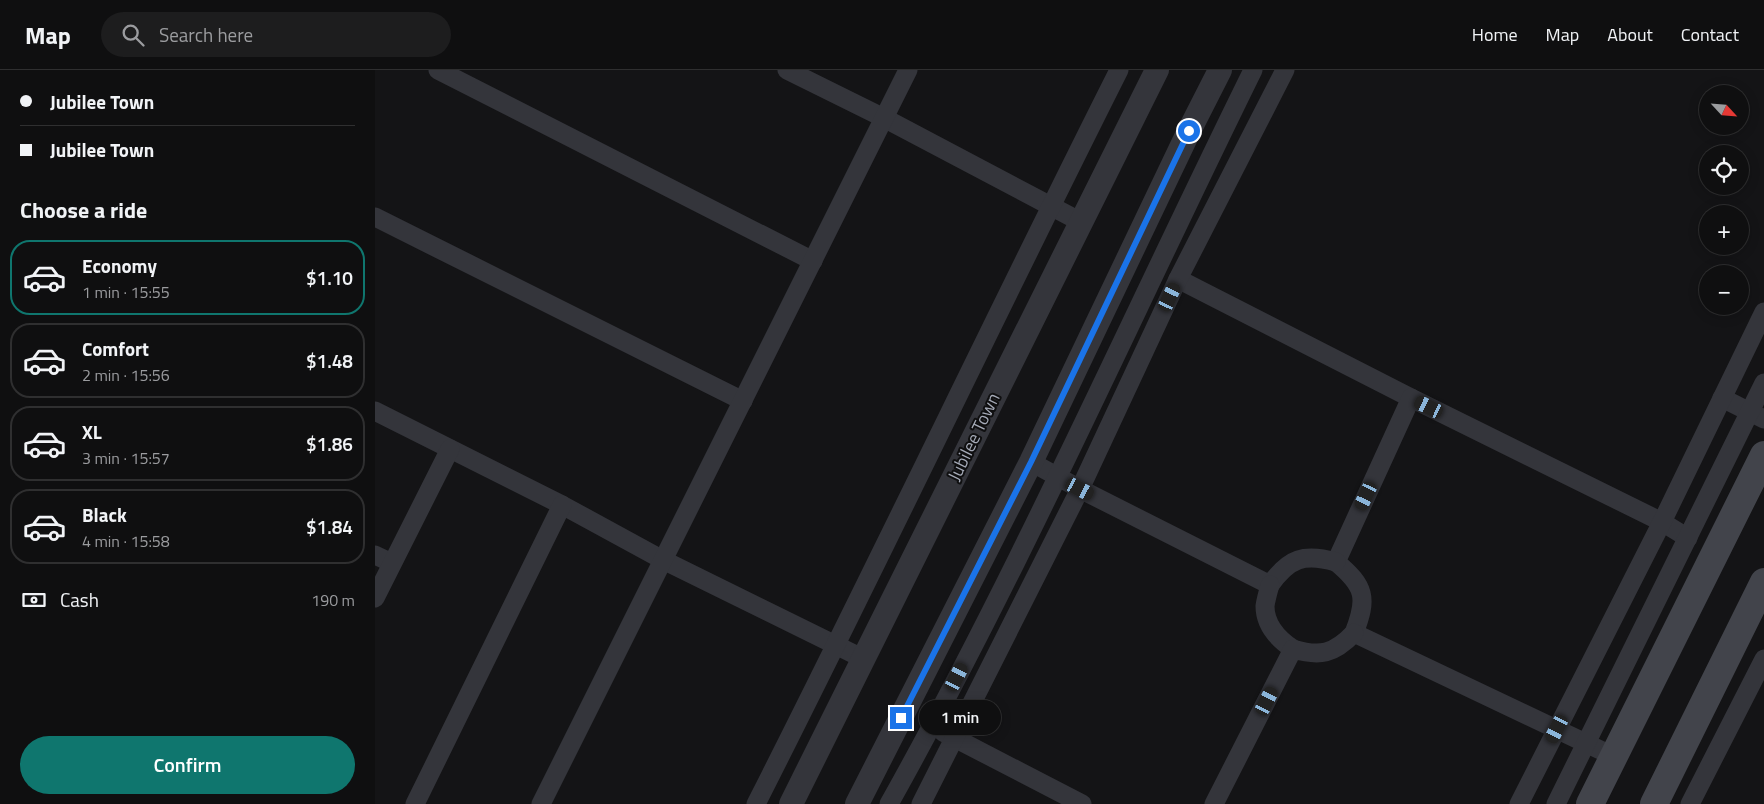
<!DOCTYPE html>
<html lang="en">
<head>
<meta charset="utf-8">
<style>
  :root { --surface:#0f0f10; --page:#1d1d1e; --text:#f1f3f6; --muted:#9b9c9f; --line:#2f2f30; --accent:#0f766e }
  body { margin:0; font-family:"Titillium Web",sans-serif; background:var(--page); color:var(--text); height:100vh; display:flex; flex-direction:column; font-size:19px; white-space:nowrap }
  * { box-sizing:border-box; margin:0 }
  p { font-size:16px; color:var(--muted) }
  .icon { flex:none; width:28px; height:28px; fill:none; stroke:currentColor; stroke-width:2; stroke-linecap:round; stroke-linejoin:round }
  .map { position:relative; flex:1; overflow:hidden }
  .panel { display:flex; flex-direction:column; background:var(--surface); width:375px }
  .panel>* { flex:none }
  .banner { display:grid; align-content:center; height:110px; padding:0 20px; background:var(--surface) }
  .needle { width:32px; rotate:116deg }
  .fabs { position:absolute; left:1324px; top:15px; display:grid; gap:10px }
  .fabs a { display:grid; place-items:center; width:50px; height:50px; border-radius:50%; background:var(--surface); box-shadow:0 2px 12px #0003,0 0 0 1px var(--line); font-size:25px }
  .end { position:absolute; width:22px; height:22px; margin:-11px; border:6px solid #1a73e8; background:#fff; box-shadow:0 0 0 2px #fff }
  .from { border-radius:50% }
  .bubble { position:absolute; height:35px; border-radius:18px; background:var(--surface); box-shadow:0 2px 12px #0003,0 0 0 1px var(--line); font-size:16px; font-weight:600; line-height:35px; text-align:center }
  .car { position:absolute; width:15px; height:30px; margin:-15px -8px; border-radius:6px; box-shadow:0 0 4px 1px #0007; background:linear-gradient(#222 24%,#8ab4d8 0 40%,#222 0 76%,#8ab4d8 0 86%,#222 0) }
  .banner b { display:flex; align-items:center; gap:18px; height:48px; font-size:19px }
  .banner b+b { border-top:1px solid var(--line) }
  .banner i { width:12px; height:12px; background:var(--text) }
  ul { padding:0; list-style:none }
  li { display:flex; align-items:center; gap:15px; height:75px; margin:0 10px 8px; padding:0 10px; border:2px solid var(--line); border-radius:20px }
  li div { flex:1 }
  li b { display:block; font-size:19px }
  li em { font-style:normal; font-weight:600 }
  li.on { border-color:var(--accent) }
  li>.icon { width:45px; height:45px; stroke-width:1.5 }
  h2 { padding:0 20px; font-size:22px; line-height:60px }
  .pay { display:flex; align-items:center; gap:12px; height:55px; padding:0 20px; font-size:19px }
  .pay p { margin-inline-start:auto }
  .primary-button { display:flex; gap:10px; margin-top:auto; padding:10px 20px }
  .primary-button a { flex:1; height:58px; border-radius:30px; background:var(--accent); color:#fff; font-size:20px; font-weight:600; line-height:58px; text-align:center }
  header { display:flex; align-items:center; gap:30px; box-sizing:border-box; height:70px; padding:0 25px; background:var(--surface); border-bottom:1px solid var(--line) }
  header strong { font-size:24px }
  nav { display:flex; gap:28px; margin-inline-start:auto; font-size:18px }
  .search { width:350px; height:45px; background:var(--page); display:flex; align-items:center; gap:12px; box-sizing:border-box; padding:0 18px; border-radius:28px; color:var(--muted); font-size:19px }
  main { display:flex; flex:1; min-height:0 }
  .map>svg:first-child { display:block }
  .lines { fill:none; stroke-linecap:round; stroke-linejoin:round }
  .minor { stroke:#34353b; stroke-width:19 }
  .tertiary { stroke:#34353b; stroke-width:24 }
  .secondary { stroke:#42444b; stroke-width:28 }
  .route { stroke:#1a73e8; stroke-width:6 }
  .labels { text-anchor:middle; stroke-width:4; stroke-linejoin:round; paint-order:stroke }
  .street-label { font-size:18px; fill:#a5aab7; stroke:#0f0f10 }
</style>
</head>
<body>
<header>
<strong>Map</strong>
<div class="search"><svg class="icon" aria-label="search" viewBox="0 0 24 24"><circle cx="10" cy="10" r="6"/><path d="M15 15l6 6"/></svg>Search here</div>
<nav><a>Home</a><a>Map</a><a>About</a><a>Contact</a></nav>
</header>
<main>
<section class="panel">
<div class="banner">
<b><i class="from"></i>Jubilee Town</b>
<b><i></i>Jubilee Town</b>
</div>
<h2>Choose a ride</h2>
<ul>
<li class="on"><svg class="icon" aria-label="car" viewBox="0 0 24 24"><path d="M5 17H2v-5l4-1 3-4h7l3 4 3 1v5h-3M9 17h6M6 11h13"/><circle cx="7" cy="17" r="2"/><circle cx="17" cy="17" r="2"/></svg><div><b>Economy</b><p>1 min · 15:55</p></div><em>$1.10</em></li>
<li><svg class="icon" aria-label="car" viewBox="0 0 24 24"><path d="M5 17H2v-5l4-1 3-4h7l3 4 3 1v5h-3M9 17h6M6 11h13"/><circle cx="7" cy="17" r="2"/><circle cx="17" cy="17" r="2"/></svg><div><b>Comfort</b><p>2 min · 15:56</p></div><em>$1.48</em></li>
<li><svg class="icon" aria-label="car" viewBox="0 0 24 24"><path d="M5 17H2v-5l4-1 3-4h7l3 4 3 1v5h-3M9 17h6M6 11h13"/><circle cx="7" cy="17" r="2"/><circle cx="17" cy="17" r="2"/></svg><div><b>XL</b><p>3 min · 15:57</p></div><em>$1.86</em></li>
<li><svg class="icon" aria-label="car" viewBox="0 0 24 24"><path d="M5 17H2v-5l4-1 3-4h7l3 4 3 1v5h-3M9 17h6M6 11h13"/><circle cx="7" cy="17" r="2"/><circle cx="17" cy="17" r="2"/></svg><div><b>Black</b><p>4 min · 15:58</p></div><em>$1.84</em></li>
</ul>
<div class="pay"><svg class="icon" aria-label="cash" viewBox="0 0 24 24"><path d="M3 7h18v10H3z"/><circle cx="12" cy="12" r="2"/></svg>Cash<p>190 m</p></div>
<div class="primary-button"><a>Confirm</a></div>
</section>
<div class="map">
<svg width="1389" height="734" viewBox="0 0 1389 734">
  <rect width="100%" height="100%" fill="#141416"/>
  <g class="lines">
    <g class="minor">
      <polyline points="63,0 438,191"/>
      <polyline points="412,0 509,48 706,152"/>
      <polyline points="0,147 368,331"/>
      <polyline points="803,209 1036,328 1287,452 1313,468"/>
      <path d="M1036,328L961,492C990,516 993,528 979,563L1238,686"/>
      <polyline points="1347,328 1389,349"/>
      <polyline points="0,341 187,435 288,490 489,589"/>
      <path d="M656,392L705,419L895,515C914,488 929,483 961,492"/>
      <polyline points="0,485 17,493"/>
      <path d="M895,515C893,522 891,529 890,536C890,555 903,569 918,579"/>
      <polyline points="0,528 75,379"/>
      <polyline points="568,662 707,734"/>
      <polyline points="40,734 187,435"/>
      <polyline points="166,734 533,0"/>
      <path d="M381,734C505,490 621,244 744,0"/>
      <path d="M514,734C647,496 757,245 878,0"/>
      <polyline points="546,734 705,419 803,209 910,0"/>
      <path d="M839,734L918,579C945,587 959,584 979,563"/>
      <polyline points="1144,734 1287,452 1389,242"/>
      <polyline points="1181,734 1389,313"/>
      <polyline points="1315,734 1389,589"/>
    </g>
    <g class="tertiary">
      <polyline points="416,734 782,0"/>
      <polyline points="482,734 656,392 814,61 845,0"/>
    </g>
    <g class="secondary">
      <polyline points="1215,734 1389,385"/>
      <polyline points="1279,734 1389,512"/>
    </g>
  </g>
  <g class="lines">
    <polyline class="route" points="526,648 656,392 814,61"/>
  </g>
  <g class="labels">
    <g class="street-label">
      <text transform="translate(599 367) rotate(-64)" y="6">Jubilee Town</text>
    </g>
  </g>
</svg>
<div class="fabs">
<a><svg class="needle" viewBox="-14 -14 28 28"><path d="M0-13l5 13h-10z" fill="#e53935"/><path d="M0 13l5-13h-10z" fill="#9b9c9f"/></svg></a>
<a><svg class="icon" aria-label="locate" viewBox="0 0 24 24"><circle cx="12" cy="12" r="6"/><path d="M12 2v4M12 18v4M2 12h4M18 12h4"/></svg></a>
<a>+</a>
<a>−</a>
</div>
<i class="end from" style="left:814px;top:61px"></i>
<i class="end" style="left:526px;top:648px"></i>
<div class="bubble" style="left:544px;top:630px;width:82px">1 min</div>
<i class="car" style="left:795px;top:227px;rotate:25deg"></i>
<i class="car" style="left:1054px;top:337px;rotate:296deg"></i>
<i class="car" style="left:705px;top:419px;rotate:117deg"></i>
<i class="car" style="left:991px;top:426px;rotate:205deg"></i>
<i class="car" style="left:582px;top:607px;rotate:27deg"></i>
<i class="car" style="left:892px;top:631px;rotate:27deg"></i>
<i class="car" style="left:1182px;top:659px;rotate:207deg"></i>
</div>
</main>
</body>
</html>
